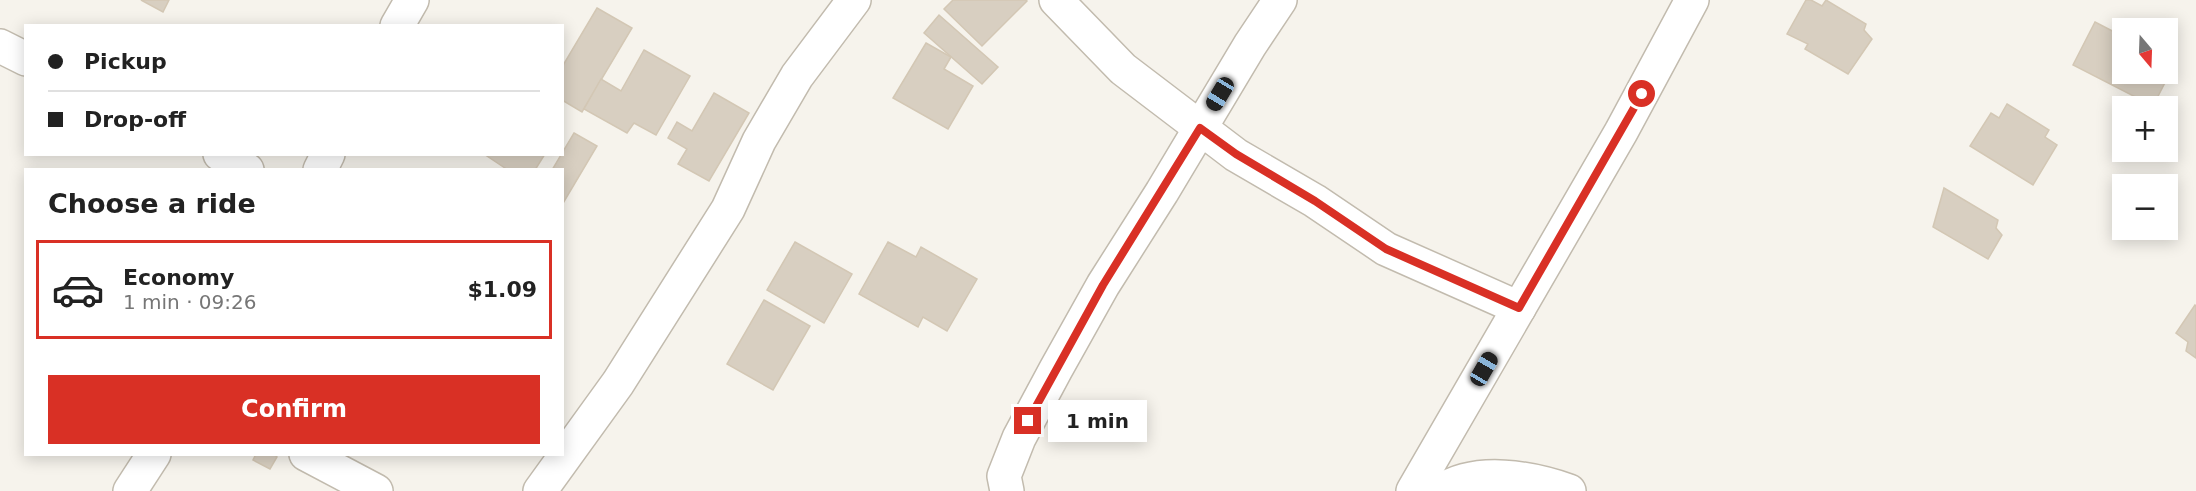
<!DOCTYPE html>
<html lang="en">
<head>
<meta charset="utf-8">
<style>
  :root { --surface:#fff; --page:#f2f2f2; --text:#222; --muted:#767676; --line:#e0e0e0; --accent:#d93025 }
  body { margin:0; font-family:"DejaVu Sans",sans-serif; background:var(--page); color:var(--text); height:100vh; display:flex; flex-direction:column; font-size:22px; white-space:nowrap }
  * { box-sizing:border-box; margin:0 }
  p { font-size:20px; color:var(--muted) }
  .icon { flex:none; width:33px; height:33px; fill:none; stroke:currentColor; stroke-width:2; stroke-linecap:round; stroke-linejoin:round }
  .map { position:relative; flex:1; overflow:hidden }
  .panel { position:absolute; left:24px; top:168px; width:540px; height:288px; display:flex; flex-direction:column; background:var(--surface); border-radius:0px; box-shadow:0 3px 15px #0003 }
  .panel>* { flex:none }
  .banner { position:absolute; left:24px; top:24px; width:540px; height:132px; border-radius:0px; box-shadow:0 3px 15px #0003; display:grid; align-content:center; height:132px; padding:0 24px; background:var(--surface) }
  .needle { width:39px; rotate:161deg }
  .buttons { position:absolute; left:2112px; top:18px; display:grid; gap:12px }
  .buttons a { display:grid; place-items:center; width:66px; height:66px; border-radius:0px; background:var(--surface); box-shadow:0 3px 15px #0003; font-size:30px }
  .end { position:absolute; width:27px; height:27px; margin:-14px; border:8px solid #d93025; background:#fff; box-shadow:0 0 0 3px #fff }
  .from { border-radius:50% }
  .bubble { position:absolute; height:42px; border-radius:0px; background:var(--surface); box-shadow:0 3px 15px #0003; font-size:20px; font-weight:800; line-height:42px; text-align:center }
  .car { position:absolute; width:18px; height:36px; margin:-18px -9px; border-radius:8px; box-shadow:0 0 4px 2px #0007; background:linear-gradient(#222 24%,#8ab4d8 0 40%,#222 0 76%,#8ab4d8 0 86%,#222 0) }
  .banner b { display:flex; align-items:center; gap:21px; height:57px; font-size:22px }
  .banner b+b { border-top:2px solid var(--line) }
  .banner i { width:15px; height:15px; background:var(--text) }
  ul { padding:0; list-style:none }
  li { display:flex; align-items:center; gap:18px; height:99px; margin:0 12px 9px; padding:0 12px; border:3px solid transparent; border-radius:0px }
  li div { flex:1 }
  li b { display:block; font-size:22px }
  li em { font-style:normal; font-weight:800 }
  li.current { border-color:var(--accent) }
  li>.icon { width:54px; height:54px; stroke-width:1.5 }
  h2 { padding:0 24px; font-size:27px; line-height:72px }
  .action { display:flex; gap:12px; margin-top:auto; padding:12px 24px }
  .action a { flex:1; height:69px; border-radius:0px; background:var(--accent); color:#fff; font-size:24px; font-weight:800; line-height:69px; text-align:center }
  .map>svg:first-child { display:block }
  .building { fill:#d8cfc1; stroke:#d3c7b4; stroke-width:1.5 }
  .lines { fill:none; stroke-linecap:round; stroke-linejoin:round }
  .street-casing { stroke:#c2bbae; stroke-width:36 }
  .street { stroke:#fff; stroke-width:33 }
  .route { stroke:#d93025; stroke-width:8 }
</style>
</head>
<body>
<div class="map">
<svg width="2196" height="491" viewBox="0 0 2196 491">
  <rect width="100%" height="100%" fill="#f6f3ec"/>
  <g class="building">
    <polygon points="141,0 169,0 163,12"/>
    <polygon points="953,0 1026,0 1027,1 982,46 944,9"/>
    <polygon points="1806,0 1811,0 1822,6 1826,0 1866,24 1864,30 1872,39 1848,74 1805,49 1808,44 1787,34"/>
    <polygon points="597,8 632,28 582,112 562,100 562,67"/>
    <polygon points="939,15 998,67 982,84 924,33"/>
    <polygon points="2095,22 2122,36 2122,74 2168,74 2168,59 2175,63 2153,106 2073,65"/>
    <polygon points="926,43 951,57 944,69 973,86 948,129 893,98"/>
    <polygon points="644,50 690,76 656,135 634,123 627,133 584,109 601,79 621,91"/>
    <polygon points="714,93 749,113 709,181 678,164 687,149 668,138 677,122 692,131"/>
    <polygon points="2007,104 2049,130 2045,137 2057,145 2033,185 1970,146 1991,113 1999,118"/>
    <polygon points="574,133 597,146 562,205 562,170 552,170"/>
    <polygon points="484,154 545,154 535,170 508,170"/>
    <polygon points="1944,188 1998,220 1996,228 2002,235 1988,259 1933,227"/>
    <polygon points="795,242 852,274 824,323 767,290"/>
    <polygon points="888,242 916,257 921,247 977,279 947,331 923,317 918,327 859,294"/>
    <polygon points="764,300 810,326 773,390 727,364"/>
    <polygon points="2195,305 2196,306 2196,358 2186,351 2188,342 2176,333"/>
    <polygon points="256,454 273,454 277,457 270,469 253,460"/>
  </g>
  <g class="lines">
    <g class="street-casing">
      <g id="street">
        <polyline points="1056,0 1123,69 1236,155 1315,201 1386,249 1519,308"/>
        <polyline points="397,26 412,0"/>
        <polyline points="0,46 26,59"/>
        <polyline points="220,154 247,170"/>
        <polyline points="320,170 328,154"/>
        <polyline points="306,454 376,491"/>
        <polyline points="130,491 154,454"/>
        <polyline points="540,491 618,383 728,209 759,141 797,76 854,0"/>
        <polyline points="1007,491 1004,476 1019,438 1056,369 1103,285 1162,192 1250,45 1280,0"/>
        <polyline points="1413,491 1621,132 1692,0"/>
        <path d="M1441,491C1477,467 1532,478 1569,491"/>
      </g>
    </g>
    <use href="#street" class="street"/>
  </g>
  <g class="lines">
    <polyline class="route" points="1028,421 1103,285 1200,128 1236,154 1315,201 1386,249 1519,308 1642,94"/>
  </g>
</svg>
<div class="buttons">
<a><svg class="needle" viewBox="-14 -14 28 28"><path d="M0-13l5 13h-10z" fill="#e53935"/><path d="M0 13l5-13h-10z" fill="#767676"/></svg></a>
<a>+</a>
<a>−</a>
</div>
<i class="end from" style="left:1642px;top:94px"></i>
<i class="end" style="left:1028px;top:421px"></i>
<div class="bubble" style="left:1048px;top:400px;width:99px">1 min</div>
<i class="car" style="left:1220px;top:94px;rotate:211deg"></i>
<i class="car" style="left:1484px;top:369px;rotate:30deg"></i>
<div class="banner">
<b><i class="from"></i>Pickup</b>
<b><i></i>Drop-off</b>
</div>
<section class="panel">
<h2>Choose a ride</h2>
<ul>
<li class="current"><svg class="icon" aria-label="car" viewBox="0 0 24 24"><path d="M5 17H2v-5l4-1 3-4h7l3 4 3 1v5h-3M9 17h6M6 11h13"/><circle cx="7" cy="17" r="2"/><circle cx="17" cy="17" r="2"/></svg><div><b>Economy</b><p>1 min · 09:26</p></div><em>$1.09</em></li>
</ul>
<div class="action"><a>Confirm</a></div>
</section>
</div>
</body>
</html>
